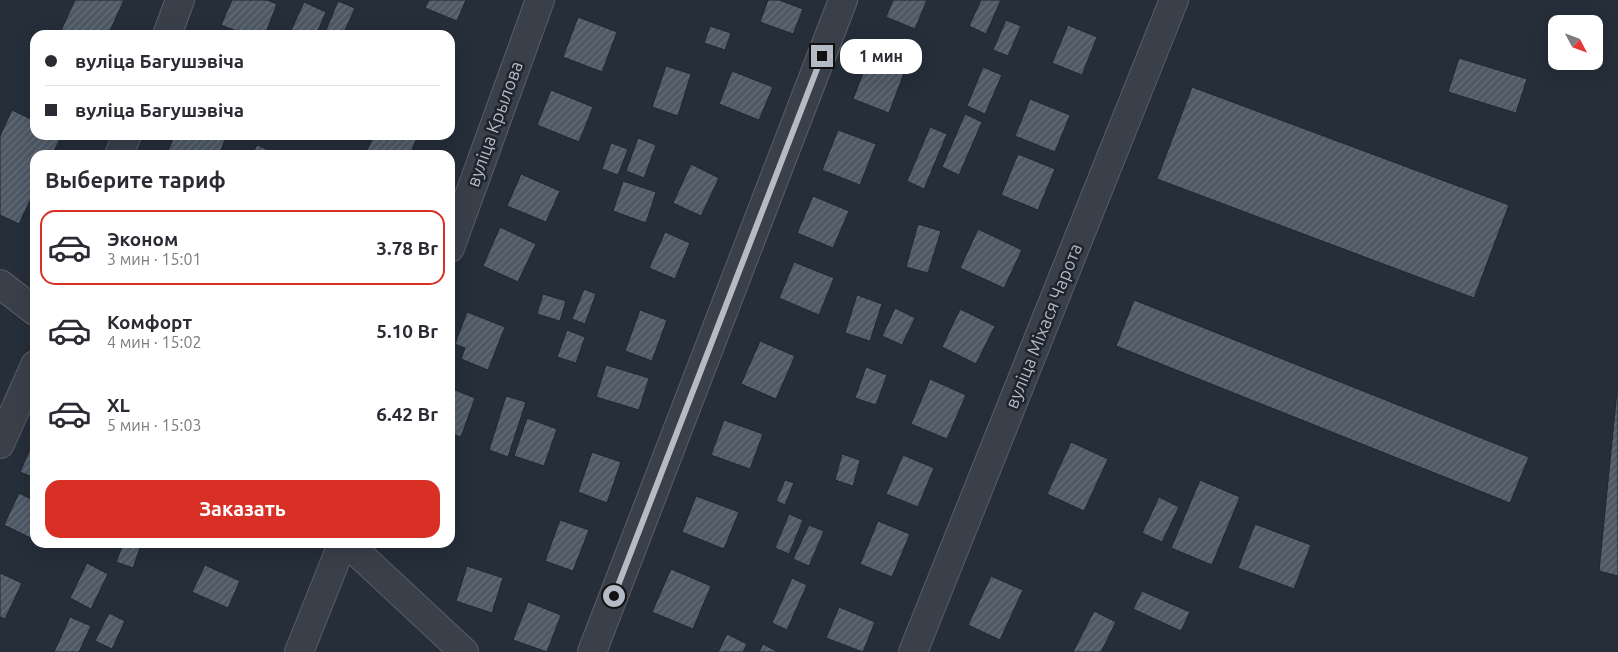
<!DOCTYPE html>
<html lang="ru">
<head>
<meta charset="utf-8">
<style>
  :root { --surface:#fff; --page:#f2f2f3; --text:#2b2b33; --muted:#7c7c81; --line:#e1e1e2; --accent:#d93025 }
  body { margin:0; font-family:Ubuntu,sans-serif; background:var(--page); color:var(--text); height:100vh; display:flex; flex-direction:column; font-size:19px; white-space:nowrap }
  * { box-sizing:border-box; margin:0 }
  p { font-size:16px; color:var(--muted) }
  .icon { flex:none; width:28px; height:28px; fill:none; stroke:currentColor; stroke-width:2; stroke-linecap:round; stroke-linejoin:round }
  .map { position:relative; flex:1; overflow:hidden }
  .drawer { position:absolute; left:30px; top:150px; width:425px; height:398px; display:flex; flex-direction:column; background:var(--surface); border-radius:15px; box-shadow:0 5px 20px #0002 }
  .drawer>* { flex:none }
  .top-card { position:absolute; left:30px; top:30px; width:425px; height:110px; border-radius:15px; box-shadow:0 5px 20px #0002; display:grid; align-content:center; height:110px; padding:0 15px; background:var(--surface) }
  .needle { width:32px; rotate:131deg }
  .fabs { position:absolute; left:1548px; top:15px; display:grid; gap:10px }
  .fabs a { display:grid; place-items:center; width:55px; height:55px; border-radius:10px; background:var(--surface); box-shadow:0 5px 20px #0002; font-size:25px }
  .end { position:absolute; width:22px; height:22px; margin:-11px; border:6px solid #b4bbc5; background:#111; box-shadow:0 0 0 2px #111 }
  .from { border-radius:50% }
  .bubble { position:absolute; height:35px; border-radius:15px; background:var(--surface); box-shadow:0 5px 20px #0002; font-size:16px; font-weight:700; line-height:35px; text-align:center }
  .top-card b { display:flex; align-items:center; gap:18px; height:48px; font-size:19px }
  .top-card b+b { border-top:1px solid var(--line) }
  .top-card i { width:12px; height:12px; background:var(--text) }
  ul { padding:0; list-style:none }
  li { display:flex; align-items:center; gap:15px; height:75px; margin:0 10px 8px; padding:0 5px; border:2px solid transparent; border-radius:15px }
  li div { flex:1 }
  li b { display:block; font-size:19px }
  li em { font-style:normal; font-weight:700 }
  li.active { border-color:var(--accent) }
  li>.icon { width:45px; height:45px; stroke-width:1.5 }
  h2 { padding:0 15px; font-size:22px; line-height:60px }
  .primary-button { display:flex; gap:10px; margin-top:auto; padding:10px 15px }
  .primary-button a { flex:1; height:58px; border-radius:15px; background:var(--accent); color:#fff; font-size:20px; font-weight:700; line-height:58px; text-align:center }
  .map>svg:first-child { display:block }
  .building { fill:url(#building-hatch); stroke:#202731 }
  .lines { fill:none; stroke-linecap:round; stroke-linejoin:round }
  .street-casing { stroke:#575e68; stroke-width:30 }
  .street { stroke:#39404a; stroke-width:28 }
  .route { stroke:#b4bbc5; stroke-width:6 }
  .labels { text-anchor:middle; stroke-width:5; stroke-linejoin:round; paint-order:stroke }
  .street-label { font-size:18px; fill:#b4bbc5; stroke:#1e252f }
</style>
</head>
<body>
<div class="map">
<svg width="1618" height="652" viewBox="0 0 1618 652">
  <defs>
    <pattern id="building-hatch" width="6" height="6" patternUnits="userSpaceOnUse" patternTransform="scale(1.25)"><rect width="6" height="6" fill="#4e5965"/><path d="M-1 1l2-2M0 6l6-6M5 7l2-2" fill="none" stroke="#656f7a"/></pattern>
  </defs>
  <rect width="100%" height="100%" fill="#252e39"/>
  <g class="building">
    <polygon points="75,0 124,0 108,35 59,35"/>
    <polygon points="232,0 267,0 277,4 265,35 247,35 221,25"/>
    <polygon points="429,0 466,0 457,21 425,8"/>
    <polygon points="768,0 779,0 803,9 793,34 760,22"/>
    <polygon points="893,0 927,0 915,29 886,17"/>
    <polygon points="981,0 1001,0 986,34 969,26"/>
    <polygon points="338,1 355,8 343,35 324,35"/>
    <polygon points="304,2 326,12 316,35 289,35"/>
    <polygon points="578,17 617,32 602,72 563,57"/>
    <polygon points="1006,20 1021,26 1008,56 993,50"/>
    <polygon points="1068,25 1097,37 1082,75 1052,63"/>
    <polygon points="710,26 731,33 725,50 704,43"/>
    <polygon points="873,47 909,60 889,113 853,99"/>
    <polygon points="1459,58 1527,79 1516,113 1448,92"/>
    <polygon points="666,66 691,74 678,116 652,107"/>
    <polygon points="983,67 1002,75 985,114 967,106"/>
    <polygon points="732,71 773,87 759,120 719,104"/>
    <polygon points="1192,87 1509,205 1474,298 1157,179"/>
    <polygon points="551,90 593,107 579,142 537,125"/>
    <polygon points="1030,99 1070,115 1055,152 1015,136"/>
    <polygon points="12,110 35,121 35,135 62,135 52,155 35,155 35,190 19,224 0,215 0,136"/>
    <polygon points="965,114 982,122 959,175 942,167"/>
    <polygon points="930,127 947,134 924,189 907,181"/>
    <polygon points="838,130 876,144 860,185 822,170"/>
    <polygon points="175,135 227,135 219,155 166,155"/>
    <polygon points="374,135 418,135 410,155 377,155 367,151"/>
    <polygon points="638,138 656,145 644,178 626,171"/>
    <polygon points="611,143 628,149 618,175 602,169"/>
    <polygon points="257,145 271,151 269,155 252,155"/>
    <polygon points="1018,154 1055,169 1038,210 1001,195"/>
    <polygon points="691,164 719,178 701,216 673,203"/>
    <polygon points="521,174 560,191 546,222 507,206"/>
    <polygon points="623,181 656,192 646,223 613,211"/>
    <polygon points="813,196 849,211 833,248 797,233"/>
    <polygon points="918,224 941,231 928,273 906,267"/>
    <polygon points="500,227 536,244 518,282 483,266"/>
    <polygon points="978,229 1022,250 1004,288 960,268"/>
    <polygon points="665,232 690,243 675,279 649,268"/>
    <polygon points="794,262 834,278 819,315 779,298"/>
    <polygon points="584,289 596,294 585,324 572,319"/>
    <polygon points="543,294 566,301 560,321 537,314"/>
    <polygon points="857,295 882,304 870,341 845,333"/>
    <polygon points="1134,300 1529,457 1510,503 1116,346"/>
    <polygon points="895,308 915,318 902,345 882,336"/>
    <polygon points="960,309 995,326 976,364 942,347"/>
    <polygon points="640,310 667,320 652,361 625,351"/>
    <polygon points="467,312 505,327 488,370 461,359 465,348 455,344"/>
    <polygon points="567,330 585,337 576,363 557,357"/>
    <polygon points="760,341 795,356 776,399 741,384"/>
    <polygon points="606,365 649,378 639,410 596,397"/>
    <polygon points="866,367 887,375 876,405 855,398"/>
    <polygon points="930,379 966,395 947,439 911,424"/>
    <polygon points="1618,381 1618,576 1599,571"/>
    <polygon points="450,388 475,398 461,437 450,433"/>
    <polygon points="506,396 526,402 508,457 489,450"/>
    <polygon points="527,418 557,429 544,466 514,456"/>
    <polygon points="724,420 763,434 750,469 711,455"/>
    <polygon points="35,438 35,478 20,472"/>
    <polygon points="1071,442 1108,459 1084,511 1047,494"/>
    <polygon points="592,452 621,462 607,503 578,492"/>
    <polygon points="842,454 860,460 853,486 835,480"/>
    <polygon points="903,455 934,468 918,507 886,494"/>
    <polygon points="785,480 794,483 785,505 776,501"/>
    <polygon points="1200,480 1240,497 1212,565 1171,548"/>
    <polygon points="19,493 35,501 35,540 4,525"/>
    <polygon points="696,496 739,512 724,549 682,532"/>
    <polygon points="1159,497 1179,507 1162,542 1142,533"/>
    <polygon points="789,514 803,520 789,554 775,548"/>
    <polygon points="560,520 589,530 573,571 545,561"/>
    <polygon points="878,521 910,534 892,577 860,564"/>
    <polygon points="1255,524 1311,545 1294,589 1238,568"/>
    <polygon points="809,525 824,531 809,566 793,559"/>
    <polygon points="124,542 142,542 133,568 116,562"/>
    <polygon points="87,563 108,574 91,609 70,598"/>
    <polygon points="205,565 240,581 228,608 192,592"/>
    <polygon points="467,566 503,578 492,613 456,601"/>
    <polygon points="671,569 711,586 693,629 652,612"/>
    <polygon points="0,573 22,583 5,619 0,617"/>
    <polygon points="991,576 1023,590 1000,640 968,625"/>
    <polygon points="792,578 807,585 787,630 772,623"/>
    <polygon points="1142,591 1190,612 1181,631 1133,609"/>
    <polygon points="528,602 561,615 547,652 513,640"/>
    <polygon points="839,607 875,622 863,652 826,638"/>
    <polygon points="1094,611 1116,622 1101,652 1073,652"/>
    <polygon points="109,613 125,621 112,649 95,641"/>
    <polygon points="70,617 91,626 79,652 54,652"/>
    <polygon points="727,634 747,644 743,652 718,652"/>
    <polygon points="763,644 778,652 759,652"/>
  </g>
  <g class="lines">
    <g class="street-casing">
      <g id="street">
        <polyline points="167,35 180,0"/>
        <polyline points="119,155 127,135"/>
        <polyline points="450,248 540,0"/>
        <polyline points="0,284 35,311"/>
        <polyline points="0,444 35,365"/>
        <polyline points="346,542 464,652"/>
        <polyline points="299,652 343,542"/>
        <polyline points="592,652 843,0"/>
        <polyline points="913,652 1174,0"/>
      </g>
    </g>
    <use href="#street" class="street"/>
  </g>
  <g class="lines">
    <polyline class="route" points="614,596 822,56"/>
  </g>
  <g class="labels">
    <g class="street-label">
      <text transform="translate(495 124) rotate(-70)" y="6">вуліца Крылова</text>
      <text transform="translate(1044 326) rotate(-68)" y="6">вуліца Міхася Чарота</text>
    </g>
  </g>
</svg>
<div class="fabs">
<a><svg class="needle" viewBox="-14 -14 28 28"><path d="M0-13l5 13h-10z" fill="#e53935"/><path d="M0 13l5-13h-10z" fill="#7c7c81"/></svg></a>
</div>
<i class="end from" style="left:614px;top:596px"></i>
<i class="end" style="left:822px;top:56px"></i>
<div class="bubble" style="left:840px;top:39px;width:82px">1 мин</div>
<div class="top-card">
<b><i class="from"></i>вуліца Багушэвіча</b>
<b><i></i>вуліца Багушэвіча</b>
</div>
<section class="drawer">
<h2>Выберите тариф</h2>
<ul>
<li class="active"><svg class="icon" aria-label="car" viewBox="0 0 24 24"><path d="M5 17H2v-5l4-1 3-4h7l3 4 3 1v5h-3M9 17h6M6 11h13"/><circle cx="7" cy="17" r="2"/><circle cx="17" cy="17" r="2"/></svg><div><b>Эконом</b><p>3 мин · 15:01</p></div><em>3.78 Br</em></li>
<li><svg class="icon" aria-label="car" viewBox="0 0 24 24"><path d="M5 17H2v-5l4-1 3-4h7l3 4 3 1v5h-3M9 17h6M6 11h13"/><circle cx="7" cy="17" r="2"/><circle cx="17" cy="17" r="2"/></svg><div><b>Комфорт</b><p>4 мин · 15:02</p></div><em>5.10 Br</em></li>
<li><svg class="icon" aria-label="car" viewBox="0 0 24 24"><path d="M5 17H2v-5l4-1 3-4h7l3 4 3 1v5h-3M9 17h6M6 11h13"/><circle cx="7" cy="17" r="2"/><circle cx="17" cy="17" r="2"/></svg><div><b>XL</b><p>5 мин · 15:03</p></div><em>6.42 Br</em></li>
</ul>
<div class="primary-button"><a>Заказать</a></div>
</section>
</div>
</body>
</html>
